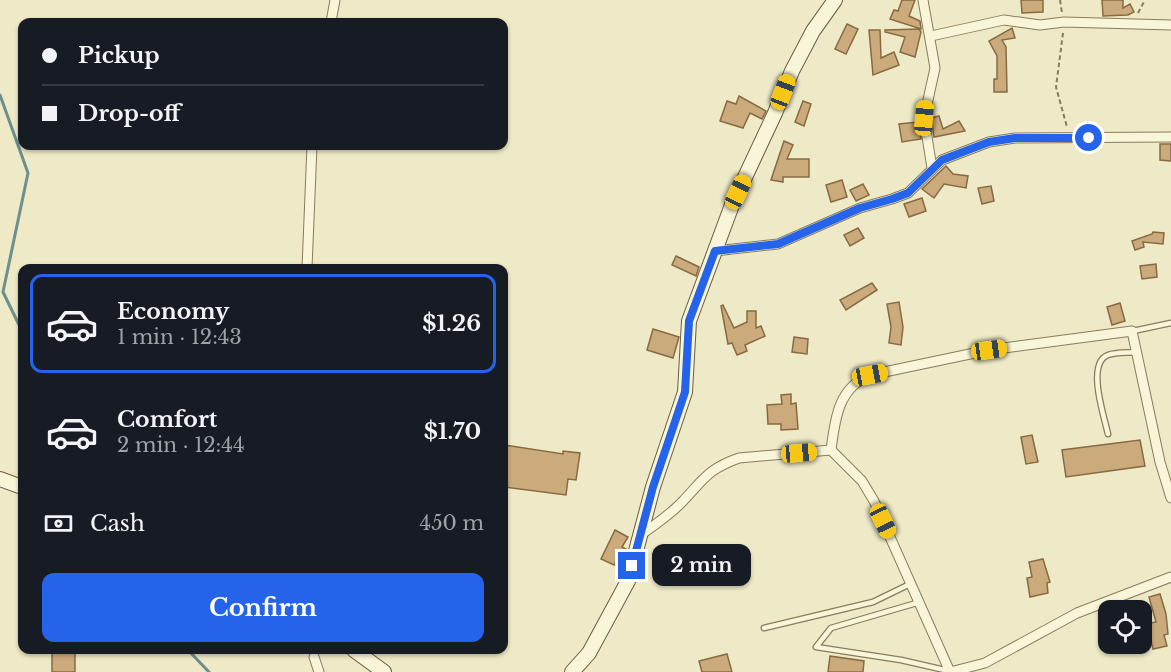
<!DOCTYPE html>
<html lang="en">
<head>
<meta charset="utf-8">
<style>
  :root { --surface:#171b24; --page:#242831; --text:#f1f3f6; --muted:#9ea1a6; --line:#363941; --accent:#2563eb }
  body { margin:0; font-family:"Libre Baskerville",serif; background:var(--page); color:var(--text); height:100vh; display:flex; flex-direction:column; font-size:22px; white-space:nowrap }
  * { box-sizing:border-box; margin:0 }
  p { font-size:20px; color:var(--muted) }
  .icon { flex:none; width:33px; height:33px; fill:none; stroke:currentColor; stroke-width:2; stroke-linecap:round; stroke-linejoin:round }
  .map { position:relative; flex:1; overflow:hidden }
  .side { position:absolute; left:18px; top:264px; width:490px; height:390px; display:flex; flex-direction:column; background:var(--surface); border-radius:12px; box-shadow:0 2px 4px #0004 }
  .side>* { flex:none }
  .guide { position:absolute; left:18px; top:18px; width:490px; height:132px; border-radius:12px; box-shadow:0 2px 4px #0004; display:grid; align-content:center; height:132px; padding:0 24px; background:var(--surface) }
  .controls { position:absolute; left:1098px; top:600px; display:grid; gap:12px }
  .controls a { display:grid; place-items:center; width:54px; height:54px; border-radius:12px; background:var(--surface); box-shadow:0 2px 4px #0004; font-size:30px }
  .end { position:absolute; width:27px; height:27px; margin:-14px; border:8px solid #2563eb; background:#fff; box-shadow:0 0 0 3px #fff }
  .from { border-radius:50% }
  .bubble { position:absolute; height:42px; border-radius:12px; background:var(--surface); box-shadow:0 2px 4px #0004; font-size:20px; font-weight:700; line-height:42px; text-align:center }
  .car { position:absolute; width:18px; height:36px; margin:-18px -9px; border-radius:8px; box-shadow:0 0 4px 2px #0007; background:linear-gradient(#f5c518 24%,#345 0 40%,#f5c518 0 76%,#345 0 86%,#f5c518 0) }
  .guide b { display:flex; align-items:center; gap:21px; height:57px; font-size:22px }
  .guide b+b { border-top:2px solid var(--line) }
  .guide i { width:15px; height:15px; background:var(--text) }
  ul { padding:10px 0 0; list-style:none }
  li { display:flex; align-items:center; gap:18px; height:99px; margin:0 12px 9px; padding:0 12px; border:3px solid transparent; border-radius:12px }
  li div { flex:1 }
  li b { display:block; font-size:22px }
  li em { font-style:normal; font-weight:700 }
  li.on { border-color:var(--accent) }
  li>.icon { width:54px; height:54px; stroke-width:1.5 }
  .pay { display:flex; align-items:center; gap:15px; height:66px; padding:0 24px; font-size:22px }
  .pay p { margin-inline-start:auto }
  .cta { display:flex; gap:12px; margin-top:auto; padding:12px 24px }
  .cta a { flex:1; height:69px; border-radius:12px; background:var(--accent); color:#fff; font-size:24px; font-weight:700; line-height:69px; text-align:center }
  .map>svg:first-child { display:block }
  .lines { fill:none; stroke-linecap:round; stroke-linejoin:round }
  .stream { stroke:#6e908d; stroke-width:3 }
  .building { fill:#cbab7c; stroke:#886a42; stroke-width:1.5 }
  .lane-casing { stroke:#897c5c; stroke-width:7 }
  .street-casing { stroke:#897c5c; stroke-width:11 }
  .secondary-casing { stroke:#6b5c3f; stroke-width:16 }
  .path { stroke:#897c5c; stroke-width:2; stroke-dasharray:4.5 3; stroke-linecap:butt }
  .lane { stroke:#f8f5d9; stroke-width:4.5 }
  .street { stroke:#f8f5d9; stroke-width:9 }
  .secondary { stroke:#f8f5d9; stroke-width:14 }
  .route { stroke:#2563eb; stroke-width:8 }
</style>
</head>
<body>
<div class="map">
<svg width="1171" height="672" viewBox="0 0 1171 672">
  <rect width="100%" height="100%" fill="#eee9c6"/>
  <g class="lines">
    <g class="stream">
      <polyline points="0,95 28,173 3,292 22,331"/>
      <polyline points="22,405 22,410"/>
      <polyline points="188,650 209,672"/>
    </g>
  </g>
  <g class="building">
    <polygon points="902,0 915,0 909,16 920,21 921,29 890,19 894,10 898,11"/>
    <polygon points="1021,0 1043,0 1043,12 1022,13"/>
    <polygon points="1102,0 1123,0 1123,8 1130,4 1134,12 1128,15 1103,16"/>
    <polygon points="847,24 858,29 846,54 835,49"/>
    <polygon points="1012,28 1015,38 1002,40 1006,47 1007,92 994,92 994,79 997,79 997,56 989,41"/>
    <polygon points="919,29 921,32 915,57 900,52 905,37 885,32 885,30"/>
    <polygon points="869,30 880,30 881,58 894,52 899,65 873,75"/>
    <polygon points="739,96 766,111 762,119 750,113 743,128 720,121 727,101 736,104"/>
    <polygon points="803,101 811,104 804,126 795,122"/>
    <polygon points="939,116 943,129 959,121 965,131 934,137 931,118"/>
    <polygon points="918,122 921,139 902,142 899,124"/>
    <polygon points="784,141 793,145 787,159 809,159 809,177 783,177 783,182 771,180"/>
    <polygon points="1160,144 1171,144 1171,161 1160,160"/>
    <polygon points="946,166 953,174 968,176 966,188 944,184 934,198 922,189"/>
    <polygon points="842,180 847,197 831,202 826,185"/>
    <polygon points="863,184 869,195 856,201 850,190"/>
    <polygon points="991,186 994,201 982,204 978,188"/>
    <polygon points="922,198 926,211 909,217 904,204"/>
    <polygon points="858,228 864,238 850,246 844,235"/>
    <polygon points="1153,232 1164,233 1163,244 1143,242 1144,247 1135,250 1132,241 1152,234"/>
    <polygon points="676,256 699,267 696,276 672,265"/>
    <polygon points="1156,264 1157,277 1142,279 1140,266"/>
    <polygon points="872,283 877,290 846,310 840,300"/>
    <polygon points="899,302 903,327 901,345 889,343 891,327 887,304"/>
    <polygon points="1120,303 1125,321 1112,325 1107,307"/>
    <polygon points="723,305 734,328 747,322 747,311 756,311 756,328 761,326 765,336 745,345 747,351 737,355 732,343 728,344 721,306"/>
    <polygon points="653,329 679,337 673,358 647,350"/>
    <polygon points="794,337 808,339 807,354 792,352"/>
    <polygon points="791,394 791,404 796,403 798,429 781,430 781,424 768,424 767,405 782,404 781,395"/>
    <polygon points="1032,435 1038,462 1026,464 1021,437"/>
    <polygon points="1140,440 1145,466 1066,477 1062,450"/>
    <polygon points="504,445 563,454 563,451 580,453 576,480 568,479 566,495 504,487"/>
    <polygon points="615,530 628,537 622,547 626,549 622,559 618,557 614,565 601,559"/>
    <polygon points="1043,559 1050,582 1047,583 1048,593 1030,597 1027,578 1032,577 1029,562"/>
    <polygon points="1160,594 1166,614 1168,634 1164,635 1167,646 1153,649 1148,629 1151,629 1150,623 1156,622 1149,597"/>
    <rect x="52" y="650" width="23" height="22"/>
    <polygon points="727,654 732,672 702,672 699,661"/>
    <polygon points="830,656 864,661 863,672 828,672"/>
  </g>
  <g class="lines">
    <g class="lane-casing">
      <g id="lane">
        <polyline points="1133,331 1171,323"/>
        <path d="M1108,434C1104,416 1086,363 1108,355C1116,352 1128,353 1137,352"/>
        <polyline points="920,602 831,628 816,647 901,660 949,671"/>
        <polyline points="764,628 873,602 910,584"/>
      </g>
    </g>
    <g class="street-casing">
      <g id="street">
        <polyline points="923,0 935,68 924,118 932,168"/>
        <polyline points="331,22 335,0"/>
        <polyline points="931,36 1004,20 1040,25 1064,22 1171,25"/>
        <polyline points="715,251 778,244 860,208 892,199 908,193 942,160 989,142 1015,138 1171,137"/>
        <polyline points="307,268 312,146"/>
        <path d="M831,450C835,419 838,388 870,375L989,350L1132,331L1160,462L1171,498"/>
        <path d="M642,534C656,524 671,514 683,501C704,479 708,469 739,458L831,450L862,481L874,501L950,672"/>
        <polyline points="314,657 319,672"/>
        <polyline points="950,672 985,663 1077,613 1171,577"/>
      </g>
    </g>
    <g class="secondary-casing">
      <g id="secondary">
        <polyline points="0,479 22,487"/>
        <polyline points="354,650 384,672"/>
        <polyline points="572,672 589,653 628,581 653,487 685,392 689,321 732,205 775,113 792,71 813,31 835,0"/>
      </g>
    </g>
    <g class="path">
      <polyline points="1060,0 1062,13"/>
      <polyline points="1138,13 1145,0"/>
      <polyline points="1063,33 1056,87 1067,127"/>
    </g>
    <use href="#lane" class="lane"/>
    <use href="#street" class="street"/>
    <use href="#secondary" class="secondary"/>
  </g>
  <g class="lines">
    <polyline class="route" points="632,566 653,487 685,392 689,321 715,251 778,244 860,208 892,199 908,193 942,160 989,142 1015,138 1089,138"/>
  </g>
</svg>
<div class="controls">
<a><svg class="icon" aria-label="locate" viewBox="0 0 24 24"><circle cx="12" cy="12" r="6"/><path d="M12 2v4M12 18v4M2 12h4M18 12h4"/></svg></a>
</div>
<i class="end from" style="left:1089px;top:138px"></i>
<i class="end" style="left:632px;top:566px"></i>
<div class="bubble" style="left:652px;top:544px;width:99px">2 min</div>
<i class="car" style="left:783px;top:92px;rotate:21deg"></i>
<i class="car" style="left:924px;top:118px;rotate:5deg"></i>
<i class="car" style="left:738px;top:192px;rotate:25deg"></i>
<i class="car" style="left:989px;top:350px;rotate:82deg"></i>
<i class="car" style="left:870px;top:375px;rotate:79deg"></i>
<i class="car" style="left:799px;top:453px;rotate:85deg"></i>
<i class="car" style="left:883px;top:521px;rotate:155deg"></i>
<div class="guide">
<b><i class="from"></i>Pickup</b>
<b><i></i>Drop-off</b>
</div>
<section class="side">
<ul>
<li class="on"><svg class="icon" aria-label="car" viewBox="0 0 24 24"><path d="M5 17H2v-5l4-1 3-4h7l3 4 3 1v5h-3M9 17h6M6 11h13"/><circle cx="7" cy="17" r="2"/><circle cx="17" cy="17" r="2"/></svg><div><b>Economy</b><p>1 min · 12:43</p></div><em>$1.26</em></li>
<li><svg class="icon" aria-label="car" viewBox="0 0 24 24"><path d="M5 17H2v-5l4-1 3-4h7l3 4 3 1v5h-3M9 17h6M6 11h13"/><circle cx="7" cy="17" r="2"/><circle cx="17" cy="17" r="2"/></svg><div><b>Comfort</b><p>2 min · 12:44</p></div><em>$1.70</em></li>
</ul>
<div class="pay"><svg class="icon" aria-label="cash" viewBox="0 0 24 24"><path d="M3 7h18v10H3z"/><circle cx="12" cy="12" r="2"/></svg>Cash<p>450 m</p></div>
<div class="cta"><a>Confirm</a></div>
</section>
</div>
</body>
</html>
